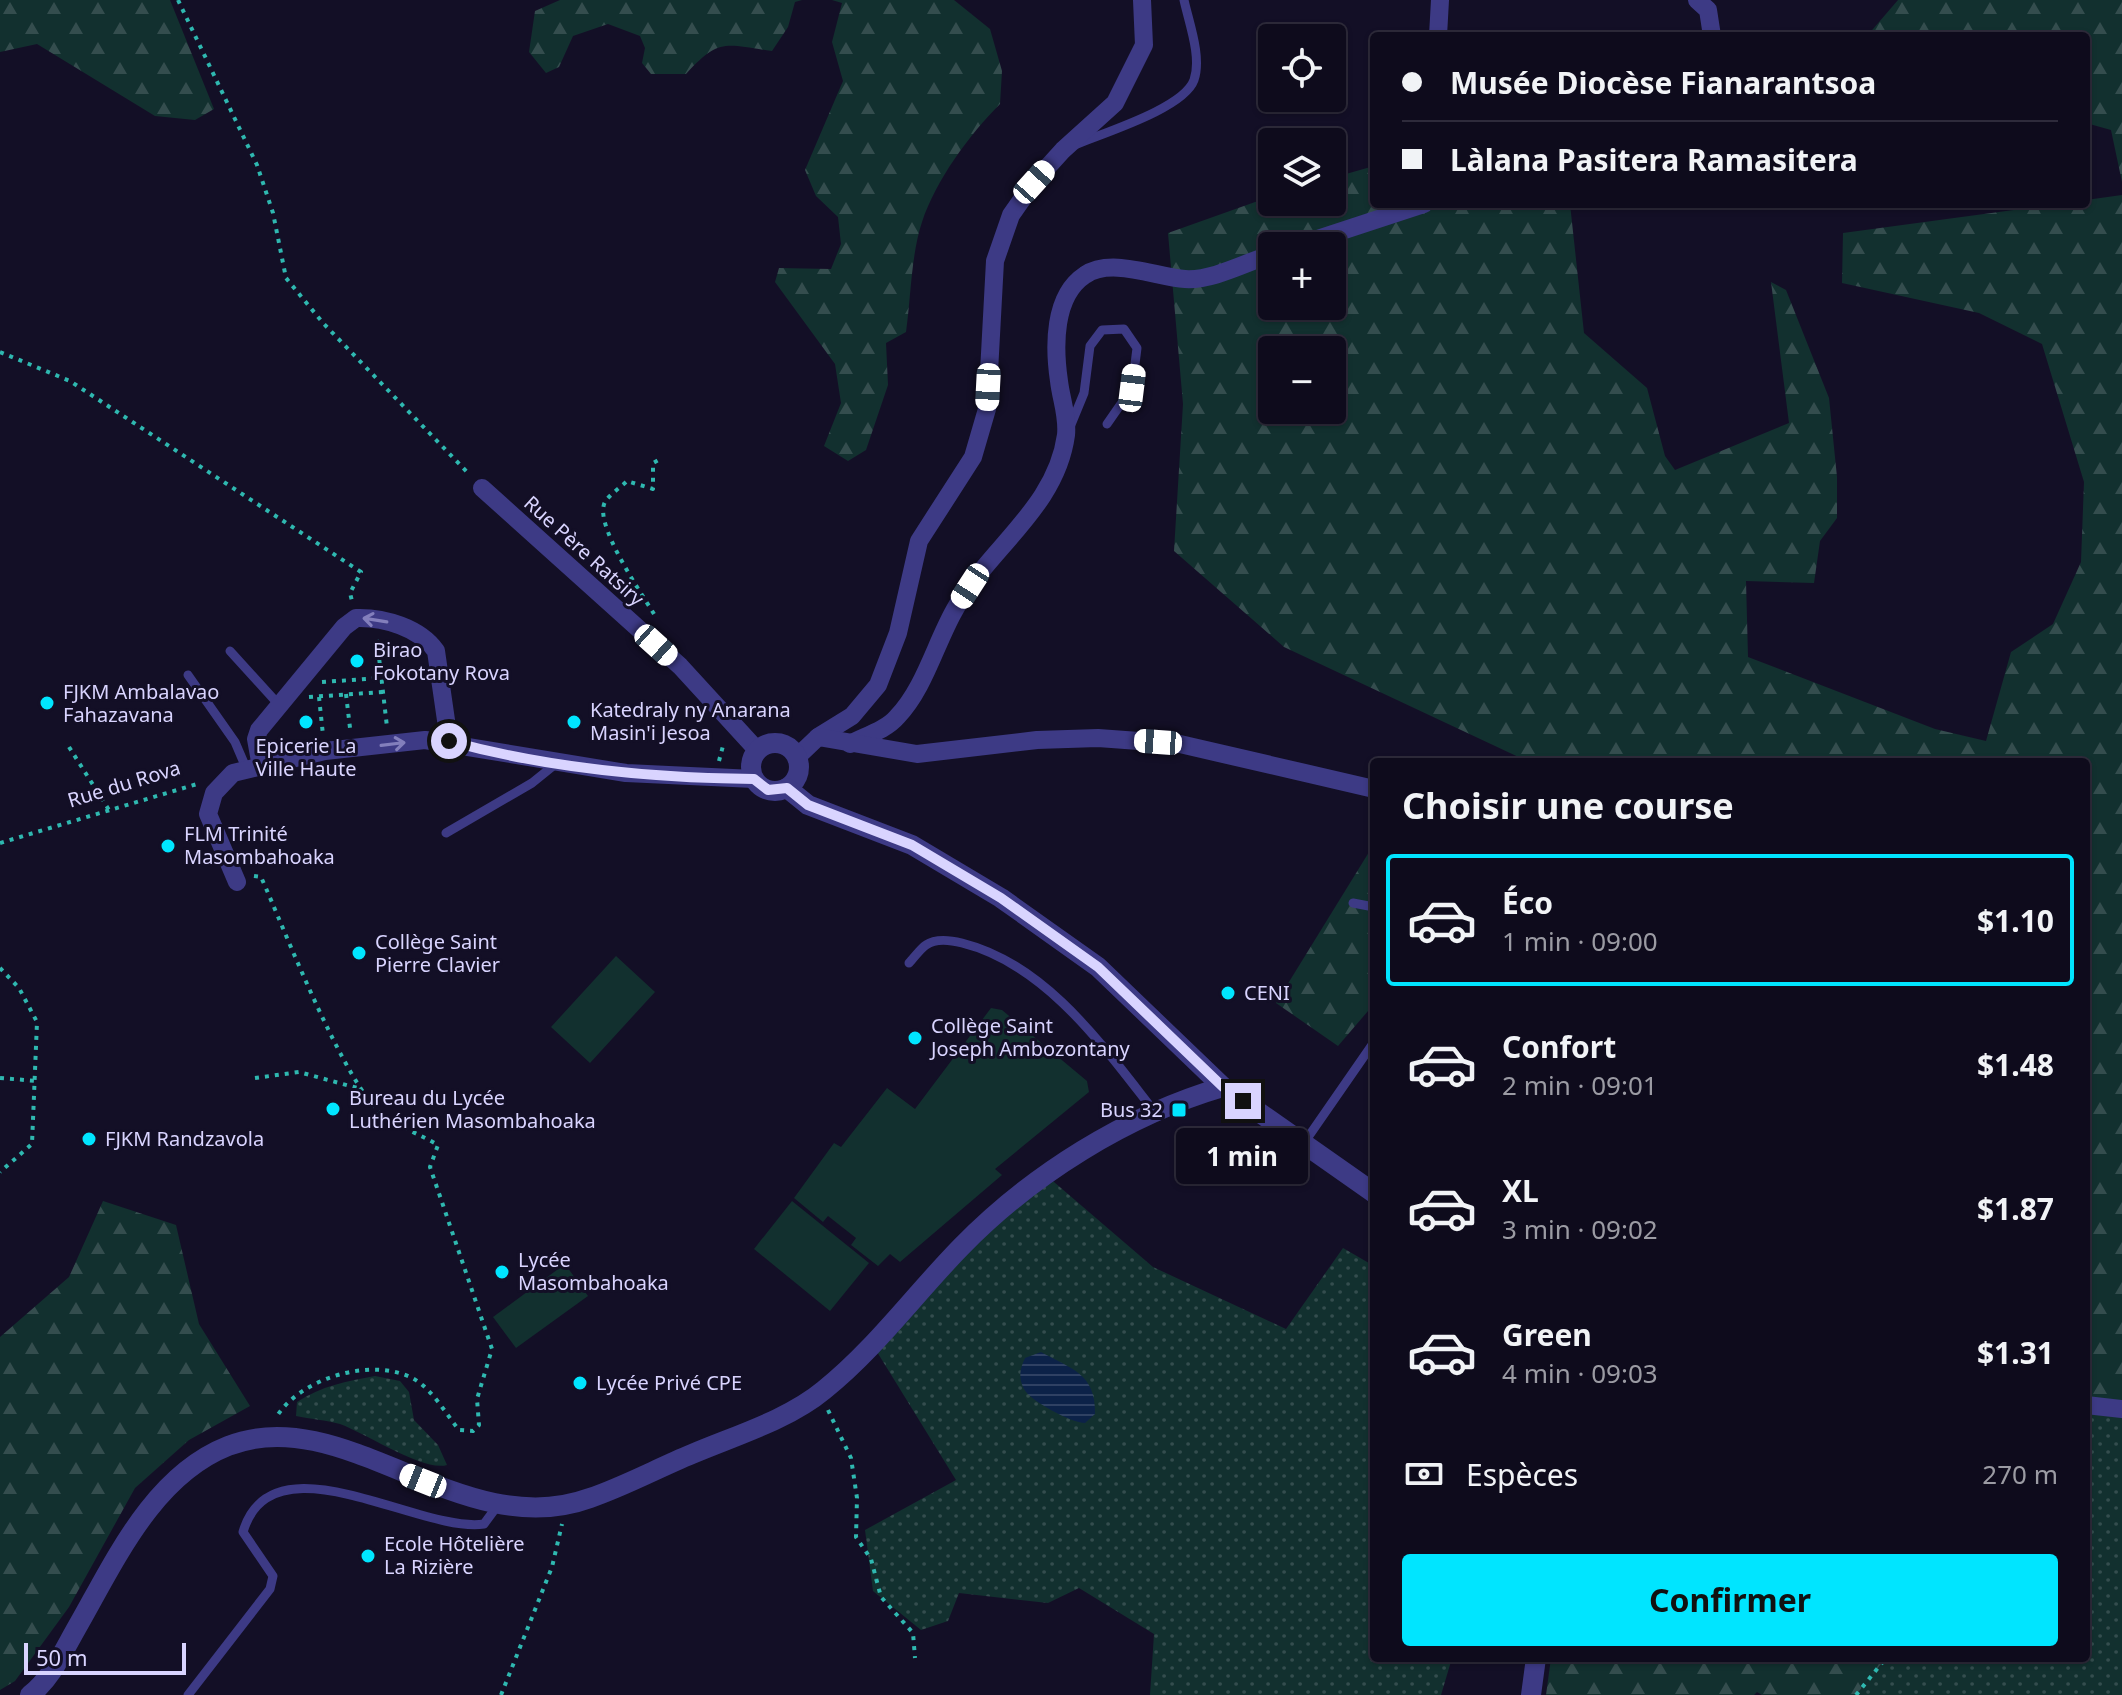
<!DOCTYPE html>
<html lang="fr">
<head>
<meta charset="utf-8">
<style>
  :root { --surface:#0e0b1c; --page:#171425; --text:#f1f3f6; --muted:#9b9ba3; --line:#2e2b3b; --accent:#00e5ff }
  body { margin:0; font-family:"Noto Sans",sans-serif; background:var(--page); color:var(--text); height:100vh; display:flex; flex-direction:column; font-size:30px; white-space:nowrap }
  * { box-sizing:border-box; margin:0 }
  p { font-size:26px; color:var(--muted) }
  .icon { flex:none; width:44px; height:44px; fill:none; stroke:currentColor; stroke-width:2; stroke-linecap:round; stroke-linejoin:round }
  .map { position:relative; flex:1; overflow:hidden }
  .details { position:absolute; left:1370px; top:758px; width:720px; height:904px; display:flex; flex-direction:column; background:var(--surface); border-radius:8px; box-shadow:0 2px 6px #0004,0 0 0 2px var(--line) }
  .details>* { flex:none }
  .top-card { position:absolute; left:1370px; top:32px; width:720px; height:176px; border-radius:8px; box-shadow:0 2px 6px #0004,0 0 0 2px var(--line); display:grid; align-content:center; height:176px; padding:0 32px; background:var(--surface) }
  .tools { position:absolute; left:1258px; top:24px; display:grid; gap:16px }
  .tools a { display:grid; place-items:center; width:88px; height:88px; border-radius:8px; background:var(--surface); box-shadow:0 2px 6px #0004,0 0 0 2px var(--line); font-size:40px }
  .scale { position:absolute; left:24px; bottom:20px; width:162px; box-sizing:border-box; padding-left:8px; border:4px solid #d9d4ff; border-top:0; font-size:22px; line-height:28px; white-space:nowrap; color:#d9d4ff; -webkit-text-stroke:6px #130f26; paint-order:stroke }
  .end { position:absolute; width:36px; height:36px; margin:-18px; border:10px solid #d9d4ff; background:#111; box-shadow:0 0 0 4px #111 }
  .from { border-radius:50% }
  .bubble { position:absolute; height:56px; border-radius:8px; background:var(--surface); box-shadow:0 2px 6px #0004,0 0 0 2px var(--line); font-size:26px; font-weight:700; line-height:56px; text-align:center }
  .car { position:absolute; width:24px; height:48px; margin:-24px -12px; border-radius:10px; box-shadow:0 0 6px 2px #0007; background:linear-gradient(#fff 24%,#345 0 40%,#fff 0 76%,#345 0 86%,#fff 0) }
  .top-card b { display:flex; align-items:center; gap:28px; height:76px; font-size:30px }
  .top-card b+b { border-top:2px solid var(--line) }
  .top-card i { width:20px; height:20px; background:var(--text) }
  ul { padding:0; list-style:none }
  li { display:flex; align-items:center; gap:24px; height:132px; margin:0 16px 12px; padding:0 16px; border:4px solid transparent; border-radius:8px }
  li div { flex:1 }
  li b { display:block; font-size:30px }
  li em { font-style:normal; font-weight:700 }
  li.selected { border-color:var(--accent) }
  li>.icon { width:72px; height:72px; stroke-width:1.5 }
  h2 { padding:0 32px; font-size:36px; line-height:96px }
  .pay { display:flex; align-items:center; gap:20px; height:88px; padding:0 32px; font-size:30px }
  .pay p { margin-inline-start:auto }
  .button { display:flex; gap:16px; margin-top:auto; padding:16px 32px }
  .button a { flex:1; height:92px; border-radius:8px; background:var(--accent); color:#111; font-size:32px; font-weight:700; line-height:92px; text-align:center }
  .map>svg:first-child { display:block }
  .grass { fill:url(#grass-dots) }
  .forest { fill:url(#forest-firs); fill-rule:evenodd }
  .pitch { fill:#12302f }
  .water { fill:url(#water-rules) }
  .lines { fill:none; stroke-linecap:round; stroke-linejoin:round }
  .path { stroke:#2fb8b0; stroke-width:4; stroke-dasharray:4 6; stroke-linecap:butt }
  .service { stroke:#3d3a85; stroke-width:9 }
  .minor { stroke:#3d3a85; stroke-width:18 }
  .tertiary { stroke:#3d3a85; stroke-width:20 }
  .oneway { stroke:#837fbc }
  .route { stroke:#d9d4ff; stroke-width:10 }
  .poi-dot { fill:#00e5ff; stroke:#130f26; stroke-width:3 }
  .labels { text-anchor:middle; stroke-width:6; stroke-linejoin:round; paint-order:stroke }
  .street-label { font-size:20px; fill:#d9d4ff; stroke:#130f26 }
  .poi-label { font-size:20px; fill:#d9d4ff; stroke:#130f26; text-anchor:start }
</style>
</head>
<body>
<div class="map">
<svg width="2122" height="1695" viewBox="0 0 2122 1695">
  <defs>
    <pattern id="grass-dots" width="8" height="8" patternUnits="userSpaceOnUse" patternTransform="scale(2)"><rect width="8" height="8" fill="#12302f"/><path d="M2 2h.1M6 6h.1" fill="none" stroke="#344d4e" stroke-width="1.8" stroke-linecap="round"/></pattern>
    <pattern id="forest-firs" width="22" height="20" patternUnits="userSpaceOnUse" patternTransform="scale(2)"><rect width="22" height="20" fill="#12302f"/><path d="M5 1l3.5 6h-7zM16 11l3.5 6h-7z" fill="#344d4e"/></pattern>
    <pattern id="water-rules" width="6" height="5" patternUnits="userSpaceOnUse" patternTransform="scale(2)"><rect width="6" height="5" fill="#0c2248"/><path d="M0 2.5h6" fill="none" stroke="#2f4163"/></pattern>
  </defs>
  <rect width="100%" height="100%" fill="#130f26"/>
  <g class="grass">
    <polygon points="1047,1176 1153,1267 1286,1329 1343,1248 1374,1266 1374,1658 1452,1658 1441,1695 1150,1695 1154,1634 1079,1588 1048,1603 959,1593 948,1621 921,1630 873,1591 865,1530 956,1480 874,1347 958,1249"/>
    <path d="M375,1376L400,1381L409,1392L414,1420L438,1445L447,1465C424,1472 365,1433 340,1424C326,1420 310,1419 296,1416L297,1402C321,1386 347,1381 375,1376Z"/>
    <polygon points="2086,1405 2122,1406 2122,1695 1856,1695 1886,1658 2086,1658"/>
  </g>
  <g class="forest">
    <polygon points="0,0 170,0 214,109 195,120 155,116 37,44 0,52"/>
    <path d="M560,0H802L795,2L788,27L772,51C725,45 720,37 686,74H651L642,63L645,48L640,36L608,24L573,36L559,67L546,73L529,52L535,11Z"/>
    <path d="M832,0H954L990,29L1002,71L1000,104C969,135 936,180 922,222C911,255 911,297 906,332L886,343L888,385L866,450L848,461L824,446L841,403L835,364L775,282L779,268L831,269L841,244L838,217L816,196L805,170L843,81L832,42L842,3Z"/>
    <polygon points="1898,0 2122,0 2122,182 2111,130 2086,123 2086,36 1867,36"/>
    <path d="M1374,166V204H1570L1584,333L1647,388L1665,456L1675,470L1789,423L1771,282L1786,290L1829,398L1837,477V518L1820,541L1814,583L1746,581L1748,657L1935,729L1986,741L2011,652L2053,624L2081,562L2084,482L2042,344L1979,313L1842,283L1843,233L2059,204H2086V200L2122,195V1406L2086,1405V762H1529L1284,647L1174,551L1183,404L1168,233L1272,196V202H1332V178ZM1272,246H1332V306H1272ZM1272,350H1332V410H1272Z"/>
    <polygon points="1374,844 1374,1004 1338,1046 1276,1003"/>
    <polygon points="103,1201 176,1225 199,1324 250,1406 189,1440 135,1488 69,1607 15,1681 0,1690 0,1337 69,1277"/>
    <polygon points="1551,1658 1886,1658 1856,1695 1762,1695 1757,1692 1754,1695 1546,1695"/>
  </g>
  <g class="pitch">
    <polygon points="616,956 655,992 590,1063 551,1027"/>
    <polygon points="991,1008 1002,1010 1087,1081 1089,1092 995,1169 1002,1175 900,1262 890,1254 878,1266 851,1245 856,1238 828,1216 823,1222 794,1198 834,1143 841,1147 887,1088 915,1109"/>
    <polygon points="792,1201 869,1263 830,1311 754,1249"/>
    <polygon points="565,1264 588,1296 516,1348 493,1317"/>
  </g>
  <path class="water" d="M1041,1352C1071,1369 1096,1373 1095,1414L1085,1423C1072,1423 1030,1401 1024,1389C1018,1377 1020,1369 1025,1358Z"/>
  <g class="lines">
    <g class="path">
      <polyline points="178,0 257,165 273,213 286,278 323,323 469,474"/>
      <polyline points="0,352 70,381 361,572 350,593 352,601"/>
      <path d="M654,614C642,594 593,524 605,502C609,495 621,487 627,481L653,489V463L662,458"/>
      <polyline points="377,640 387,727"/>
      <polyline points="322,682 381,678"/>
      <polyline points="346,694 350,728"/>
      <polyline points="309,697 383,692"/>
      <polyline points="319,697 323,735"/>
      <polyline points="69,747 109,810"/>
      <polyline points="719,761 724,742"/>
      <polyline points="0,843 197,784"/>
      <path d="M254,876L261,877C284,928 345,1087 384,1116C400,1127 421,1135 438,1145L430,1167L492,1349L477,1399L479,1425L473,1431L459,1430C446,1414 432,1389 414,1379C373,1356 301,1378 277,1416"/>
      <polyline points="0,968 19,988 37,1022 32,1144 0,1172"/>
      <polyline points="0,1078 37,1081"/>
      <polyline points="255,1078 299,1072 361,1089"/>
      <polyline points="828,1410 851,1458 857,1498 856,1537 871,1559 881,1597 913,1633 915,1658"/>
      <polyline points="501,1695 552,1567 562,1524"/>
      <polyline points="1856,1695 1886,1658"/>
    </g>
    <g class="service">
      <path d="M1077,144C1106,132 1184,108 1194,80C1202,57 1189,23 1184,0"/>
      <polyline points="1070,427 1084,393 1090,346 1102,330 1124,329 1137,348 1132,388 1107,424"/>
      <polyline points="230,651 280,706"/>
      <polyline points="188,675 235,742 247,770"/>
      <polyline points="446,833 532,783 558,762"/>
      <polyline points="1353,903 1374,907"/>
      <path d="M909,963C914,958 920,949 926,945C936,938 950,940 962,943C1046,964 1103,1046 1154,1111"/>
      <polyline points="1304,1143 1374,1042"/>
      <path d="M188,1695L270,1589L273,1576L243,1532C272,1434 421,1534 484,1524L498,1505"/>
    </g>
    <g class="minor">
      <polyline points="1697,0 1708,10 1712,36"/>
      <polyline points="1438,36 1440,0"/>
      <polyline points="1296,246 1424,204"/>
      <polyline points="482,488 680,666 757,750"/>
      <polyline points="818,737 852,716 878,685 898,633 919,541 973,457 987,409 995,261 1011,215 1034,182 1063,150 1115,103 1144,45 1142,0"/>
      <path d="M850,744C865,736 886,730 897,717C924,689 935,645 954,611C987,549 1056,509 1066,435C1068,416 1061,399 1059,381C1054,347 1053,296 1085,275C1111,257 1156,277 1185,279C1212,281 1247,262 1272,254"/>
      <polyline points="797,757 818,737 917,754 1037,740 1098,738 1180,744 1374,789"/>
      <path d="M261,767L256,739L259,730L344,627L356,618C384,617 420,628 436,651L449,741"/>
      <polyline points="237,882 208,814 214,793 233,773 325,751 425,740 626,773 754,779"/>
      <polyline points="2086,1405 2122,1409"/>
    </g>
    <g class="tertiary">
      <circle cx="775" cy="767" r="24"/>
      <polyline points="787,788 808,805 912,845 1001,898 1098,967 1223,1087 1374,1193"/>
      <path d="M30,1695C51,1679 63,1652 76,1629C114,1563 152,1476 228,1446C344,1400 462,1545 590,1498C625,1486 658,1468 692,1454C734,1436 788,1420 824,1390C876,1348 915,1294 961,1247C1031,1175 1127,1115 1223,1087"/>
      <polyline points="1531,1695 1536,1658"/>
    </g>
  </g>
  <defs><path id="oneway-shaft" d="M-6 0H5M1.5-3L5.5 0L1.5 3" fill="none" stroke-width="1.6" stroke-linecap="round" stroke-linejoin="round" transform="scale(2)"/></defs>
  <g class="oneway">
    <use href="#oneway-shaft" transform="translate(375 620) rotate(-171)"/>
    <use href="#oneway-shaft" transform="translate(393 744) rotate(-7)"/>
  </g>
  <g class="lines">
    <path class="route" d="M449,741C547,768 652,778 754,779L768,790L787,788L808,805L912,845L1001,898L1098,967L1223,1087L1243,1101"/>
  </g>
  <g class="poi-dot">
    <circle cx="357" cy="661" r="8"/>
    <circle cx="47" cy="703" r="8"/>
    <circle cx="306" cy="722" r="8"/>
    <circle cx="574" cy="722" r="8"/>
    <circle cx="168" cy="846" r="8"/>
    <circle cx="359" cy="953" r="8"/>
    <circle cx="1228" cy="993" r="8"/>
    <circle cx="915" cy="1038" r="8"/>
    <circle cx="333" cy="1109" r="8"/>
    <rect x="1171" y="1102" width="16" height="16" rx="4"/>
    <circle cx="89" cy="1139" r="8"/>
    <circle cx="502" cy="1272" r="8"/>
    <circle cx="580" cy="1383" r="8"/>
    <circle cx="368" cy="1556" r="8"/>
  </g>
  <g class="labels">
    <g class="street-label">
      <text transform="translate(584 551) rotate(42)" y="7">Rue Père Ratsiry</text>
      <text transform="translate(124 784) rotate(-17)" y="7">Rue du Rova</text>
    </g>
    <g class="poi-label">
      <text x="373" y="657">Birao<tspan x="373" dy="23">Fokotany Rova</tspan></text>
      <text x="63" y="699">FJKM Ambalavao<tspan x="63" dy="23">Fahazavana</tspan></text>
      <text x="590" y="717">Katedraly ny Anarana<tspan x="590" dy="23">Masin'i Jesoa</tspan></text>
      <text x="306" y="753" text-anchor="middle">Epicerie La<tspan x="306" dy="23">Ville Haute</tspan></text>
      <text x="184" y="841">FLM Trinité<tspan x="184" dy="23">Masombahoaka</tspan></text>
      <text x="375" y="949">Collège Saint<tspan x="375" dy="23">Pierre Clavier</tspan></text>
      <text x="1244" y="1000">CENI</text>
      <text x="931" y="1033">Collège Saint<tspan x="931" dy="23">Joseph Ambozontany</tspan></text>
      <text x="349" y="1105">Bureau du Lycée<tspan x="349" dy="23">Luthérien Masombahoaka</tspan></text>
      <text x="1163" y="1117" text-anchor="end">Bus 32</text>
      <text x="105" y="1146">FJKM Randzavola</text>
      <text x="518" y="1267">Lycée<tspan x="518" dy="23">Masombahoaka</tspan></text>
      <text x="596" y="1390">Lycée Privé CPE</text>
      <text x="384" y="1551">Ecole Hôtelière<tspan x="384" dy="23">La Rizière</tspan></text>
    </g>
  </g>
</svg>
<div class="tools">
<a><svg class="icon" aria-label="locate" viewBox="0 0 24 24"><circle cx="12" cy="12" r="6"/><path d="M12 2v4M12 18v4M2 12h4M18 12h4"/></svg></a>
<a><svg class="icon" aria-label="layers" viewBox="0 0 24 24"><path d="M12 4l9 5-9 5-9-5zM3 14l9 5 9-5"/></svg></a>
<a>+</a>
<a>−</a>
</div>
<div class="scale">50 m</div>
<i class="end from" style="left:449px;top:741px"></i>
<i class="end" style="left:1243px;top:1101px"></i>
<div class="bubble" style="left:1176px;top:1128px;width:132px">1 min</div>
<i class="car" style="left:1034px;top:182px;rotate:42deg"></i>
<i class="car" style="left:988px;top:387px;rotate:183deg"></i>
<i class="car" style="left:1132px;top:388px;rotate:7deg"></i>
<i class="car" style="left:970px;top:586px;rotate:213deg"></i>
<i class="car" style="left:656px;top:645px;rotate:132deg"></i>
<i class="car" style="left:1158px;top:742px;rotate:274deg"></i>
<i class="car" style="left:423px;top:1481px;rotate:292deg"></i>
<div class="top-card">
<b><i class="from"></i>Musée Diocèse Fianarantsoa</b>
<b><i></i>Làlana Pasitera Ramasitera</b>
</div>
<section class="details">
<h2>Choisir une course</h2>
<ul>
<li class="selected"><svg class="icon" aria-label="car" viewBox="0 0 24 24"><path d="M5 17H2v-5l4-1 3-4h7l3 4 3 1v5h-3M9 17h6M6 11h13"/><circle cx="7" cy="17" r="2"/><circle cx="17" cy="17" r="2"/></svg><div><b>Éco</b><p>1 min · 09:00</p></div><em>$1.10</em></li>
<li><svg class="icon" aria-label="car" viewBox="0 0 24 24"><path d="M5 17H2v-5l4-1 3-4h7l3 4 3 1v5h-3M9 17h6M6 11h13"/><circle cx="7" cy="17" r="2"/><circle cx="17" cy="17" r="2"/></svg><div><b>Confort</b><p>2 min · 09:01</p></div><em>$1.48</em></li>
<li><svg class="icon" aria-label="car" viewBox="0 0 24 24"><path d="M5 17H2v-5l4-1 3-4h7l3 4 3 1v5h-3M9 17h6M6 11h13"/><circle cx="7" cy="17" r="2"/><circle cx="17" cy="17" r="2"/></svg><div><b>XL</b><p>3 min · 09:02</p></div><em>$1.87</em></li>
<li><svg class="icon" aria-label="car" viewBox="0 0 24 24"><path d="M5 17H2v-5l4-1 3-4h7l3 4 3 1v5h-3M9 17h6M6 11h13"/><circle cx="7" cy="17" r="2"/><circle cx="17" cy="17" r="2"/></svg><div><b>Green</b><p>4 min · 09:03</p></div><em>$1.31</em></li>
</ul>
<div class="pay"><svg class="icon" aria-label="cash" viewBox="0 0 24 24"><path d="M3 7h18v10H3z"/><circle cx="12" cy="12" r="2"/></svg>Espèces<p>270 m</p></div>
<div class="button"><a>Confirmer</a></div>
</section>
</div>
</body>
</html>
